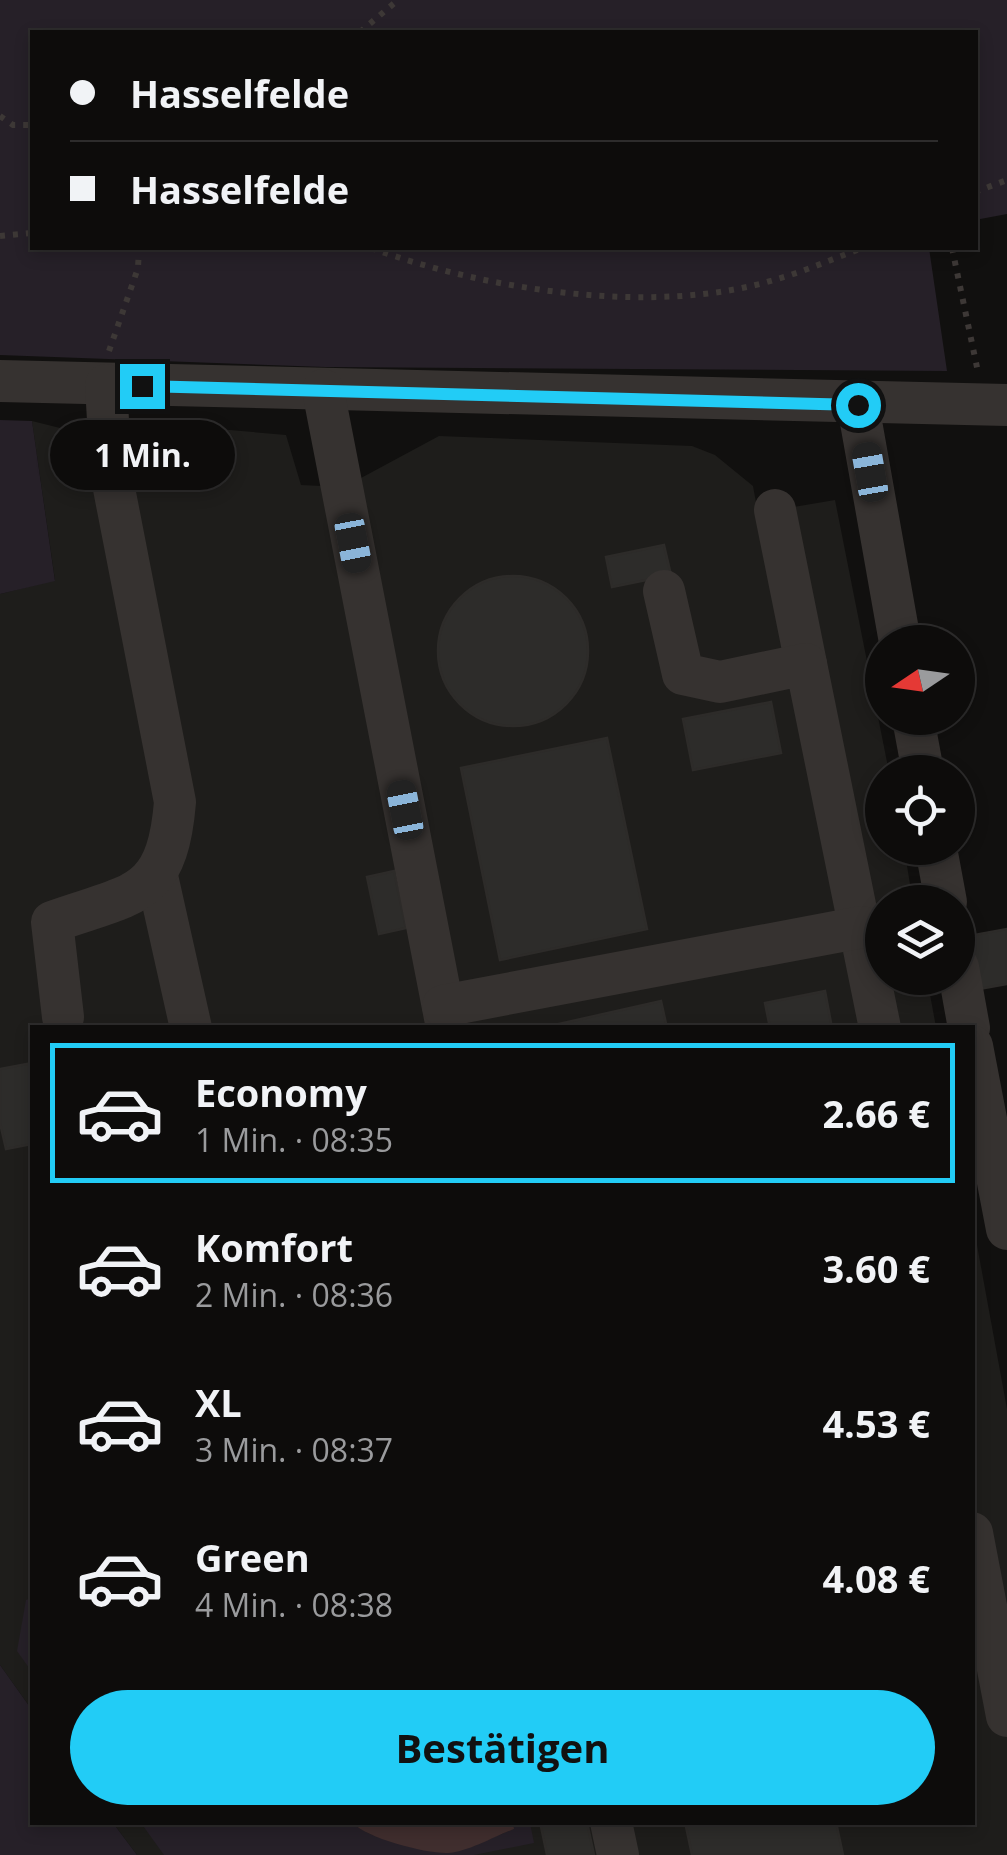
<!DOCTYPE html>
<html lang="de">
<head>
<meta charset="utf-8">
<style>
  :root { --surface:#0d0c0b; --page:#1b1a19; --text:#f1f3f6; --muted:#9a9b9d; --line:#2d2c2c; --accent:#22ccf6 }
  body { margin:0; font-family:"Open Sans",sans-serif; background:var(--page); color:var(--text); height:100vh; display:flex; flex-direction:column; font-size:38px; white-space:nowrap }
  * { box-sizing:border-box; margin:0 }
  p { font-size:32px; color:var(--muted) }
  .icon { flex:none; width:55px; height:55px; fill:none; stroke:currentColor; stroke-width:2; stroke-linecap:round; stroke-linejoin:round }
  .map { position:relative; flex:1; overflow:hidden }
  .sheet { position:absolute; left:30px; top:1025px; width:945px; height:800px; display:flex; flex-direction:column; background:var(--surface); border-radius:0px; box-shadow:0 5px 15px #0003,0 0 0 2px var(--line) }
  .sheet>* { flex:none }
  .guide { position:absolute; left:30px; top:30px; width:948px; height:220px; border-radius:0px; box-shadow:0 5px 15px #0003,0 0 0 2px var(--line); display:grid; align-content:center; height:220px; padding:0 40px; background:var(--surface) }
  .needle { width:65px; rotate:257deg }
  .fabs { position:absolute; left:865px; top:625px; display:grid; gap:20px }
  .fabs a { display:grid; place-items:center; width:110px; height:110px; border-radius:50%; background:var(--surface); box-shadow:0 5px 15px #0003,0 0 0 2px var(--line); font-size:50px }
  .end { position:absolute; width:45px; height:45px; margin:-22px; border:12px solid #22ccf6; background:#111; box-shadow:0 0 0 5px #111 }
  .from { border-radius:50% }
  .bubble { position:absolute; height:70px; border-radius:35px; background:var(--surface); box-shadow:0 5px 15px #0003,0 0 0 2px var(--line); font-size:32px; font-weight:700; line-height:70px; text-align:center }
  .car { position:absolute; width:30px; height:60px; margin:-30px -15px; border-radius:12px; box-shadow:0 0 8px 2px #0007; background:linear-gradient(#222 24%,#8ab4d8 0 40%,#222 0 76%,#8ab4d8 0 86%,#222 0) }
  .guide b { display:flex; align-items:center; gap:35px; height:95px; font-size:38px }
  .guide b+b { border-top:2px solid var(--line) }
  .guide i { width:25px; height:25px; background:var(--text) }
  ul { padding:18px 0 0; list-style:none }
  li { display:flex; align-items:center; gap:30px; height:140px; margin:0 20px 15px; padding:0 20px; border:5px solid transparent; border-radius:0px }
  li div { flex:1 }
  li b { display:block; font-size:38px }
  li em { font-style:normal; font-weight:700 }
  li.active { border-color:var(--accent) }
  li>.icon { width:90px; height:90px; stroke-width:1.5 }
  .action { display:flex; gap:20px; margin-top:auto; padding:20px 40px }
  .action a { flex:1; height:115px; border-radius:60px; background:var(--accent); color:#111; font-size:40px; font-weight:700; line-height:115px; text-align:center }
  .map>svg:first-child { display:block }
  .built { fill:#1e1d1b }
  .green { fill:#262028 }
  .water { fill:#402e2e }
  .building { fill:#2d2c2a; stroke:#2d2b29; stroke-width:2.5 }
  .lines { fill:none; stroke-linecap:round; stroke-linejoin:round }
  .path { stroke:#3d3836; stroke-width:6; stroke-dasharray:5 8; stroke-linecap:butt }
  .minor { stroke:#363230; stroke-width:42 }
  .route { stroke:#22ccf6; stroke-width:12 }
</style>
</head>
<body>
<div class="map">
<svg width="1007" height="1855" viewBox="0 0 1007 1855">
  <rect width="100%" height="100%" fill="#11100f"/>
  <g class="built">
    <polygon points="32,421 60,428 75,445 82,478 146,465 147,437 172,425 286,435 301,485 363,488 361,478 439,436 692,446 715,455 753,486 758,513 835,500 889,772 882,772 882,848 904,848 913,902 882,902 882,978 927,978 936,1027 32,1028 32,1710 0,1665 0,594 55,580"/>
    <polygon points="973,1223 1007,1409 1007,1855 137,1855 113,1823 972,1822"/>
  </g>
  <g class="green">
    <polygon points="0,0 1007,0 1007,214 975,220 975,32 32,32 32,248 929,248 947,371 325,367 0,355"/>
    <polygon points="0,420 32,421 55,581 0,594"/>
    <polygon points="32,1598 32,1672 17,1651 26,1600"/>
    <polygon points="0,1665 32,1710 32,1822 113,1823 137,1855 0,1855"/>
    <path d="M141,1823H353C366,1838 433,1855 453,1852C473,1848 494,1836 514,1829L513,1823H530L534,1843L474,1855H164Z"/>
  </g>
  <path class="water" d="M513,1822L514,1829C495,1836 468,1852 448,1853C427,1854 366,1838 353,1823Z"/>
  <g class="building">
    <polygon points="664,545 671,575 612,587 606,557"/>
    <circle cx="513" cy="651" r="75"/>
    <polygon points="771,702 781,753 693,770 683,719"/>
    <polygon points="607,738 647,929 500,960 461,768"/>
    <polygon points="394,871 406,928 379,934 367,877"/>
    <polygon points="1007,929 1007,984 979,989 969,936"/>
    <polygon points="825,991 832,1028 770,1028 765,1003"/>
    <polygon points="661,1001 667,1028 541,1028"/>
    <polygon points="32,1063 32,1144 6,1149 0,1123 0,1069"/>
    <polygon points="540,1822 587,1822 594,1855 547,1855"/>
    <polygon points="685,1822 836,1822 843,1855 692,1855"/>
  </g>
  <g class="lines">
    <g class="path">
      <polyline points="360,32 398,0"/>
      <polyline points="0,116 13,125 32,125"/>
      <polyline points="975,192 1007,180"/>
      <polyline points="0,236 32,233"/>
      <path d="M371,248C486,290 657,317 777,279C806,271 834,258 863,248"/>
      <polyline points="952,248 978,372"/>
      <polyline points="109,351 138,268 139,248"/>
    </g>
    <g class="minor">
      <polyline points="0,381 1007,405"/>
      <polyline points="323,390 447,1028"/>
      <polyline points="858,405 900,642"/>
      <polyline points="775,510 806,664"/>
      <polyline points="664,591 683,674 720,682 806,664 880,1028"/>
      <polyline points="913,718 923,772"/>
      <polyline points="936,848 946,902"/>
      <polyline points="157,876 191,1028"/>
      <polyline points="958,967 969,1028"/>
      <polyline points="443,1006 862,927"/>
      <path d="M63,1017L52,922C133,893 167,899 175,802L111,473L106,385"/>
      <polyline points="972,1046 1007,1229"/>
      <polyline points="972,1533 1007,1716"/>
      <polyline points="611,1822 618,1855"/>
    </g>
  </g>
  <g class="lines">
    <polyline class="route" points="142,386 858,405"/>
  </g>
</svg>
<div class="fabs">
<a><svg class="needle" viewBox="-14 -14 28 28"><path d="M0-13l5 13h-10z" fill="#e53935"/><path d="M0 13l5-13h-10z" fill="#9a9b9d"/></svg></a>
<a><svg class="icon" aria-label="locate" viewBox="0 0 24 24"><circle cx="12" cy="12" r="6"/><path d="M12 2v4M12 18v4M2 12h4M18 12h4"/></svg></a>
<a><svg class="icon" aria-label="layers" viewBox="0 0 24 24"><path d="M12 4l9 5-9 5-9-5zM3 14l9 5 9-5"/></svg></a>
</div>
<i class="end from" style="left:858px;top:405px"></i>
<i class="end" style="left:142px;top:386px"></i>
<div class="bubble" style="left:50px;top:420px;width:185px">1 Min.</div>
<i class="car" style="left:870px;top:472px;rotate:350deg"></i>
<i class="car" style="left:353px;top:543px;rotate:169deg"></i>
<i class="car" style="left:405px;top:810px;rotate:349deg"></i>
<div class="guide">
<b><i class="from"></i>Hasselfelde</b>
<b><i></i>Hasselfelde</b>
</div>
<section class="sheet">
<ul>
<li class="active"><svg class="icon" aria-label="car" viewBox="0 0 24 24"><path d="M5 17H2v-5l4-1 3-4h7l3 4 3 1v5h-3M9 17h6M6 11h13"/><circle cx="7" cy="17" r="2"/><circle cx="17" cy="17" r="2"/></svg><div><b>Economy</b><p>1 Min. · 08:35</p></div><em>2.66 €</em></li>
<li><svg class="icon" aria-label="car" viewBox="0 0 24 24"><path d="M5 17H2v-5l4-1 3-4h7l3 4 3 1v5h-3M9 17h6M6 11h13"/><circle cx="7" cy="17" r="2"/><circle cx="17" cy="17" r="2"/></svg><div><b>Komfort</b><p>2 Min. · 08:36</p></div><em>3.60 €</em></li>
<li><svg class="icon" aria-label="car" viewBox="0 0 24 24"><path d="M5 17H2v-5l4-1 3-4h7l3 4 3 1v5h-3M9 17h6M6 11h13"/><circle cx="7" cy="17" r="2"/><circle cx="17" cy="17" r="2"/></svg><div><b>XL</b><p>3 Min. · 08:37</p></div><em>4.53 €</em></li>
<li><svg class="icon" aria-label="car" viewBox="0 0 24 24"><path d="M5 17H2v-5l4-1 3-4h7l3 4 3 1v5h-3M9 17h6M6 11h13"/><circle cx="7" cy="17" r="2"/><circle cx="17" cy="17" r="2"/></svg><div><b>Green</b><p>4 Min. · 08:38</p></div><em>4.08 €</em></li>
</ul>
<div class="action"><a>Bestätigen</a></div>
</section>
</div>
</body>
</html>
